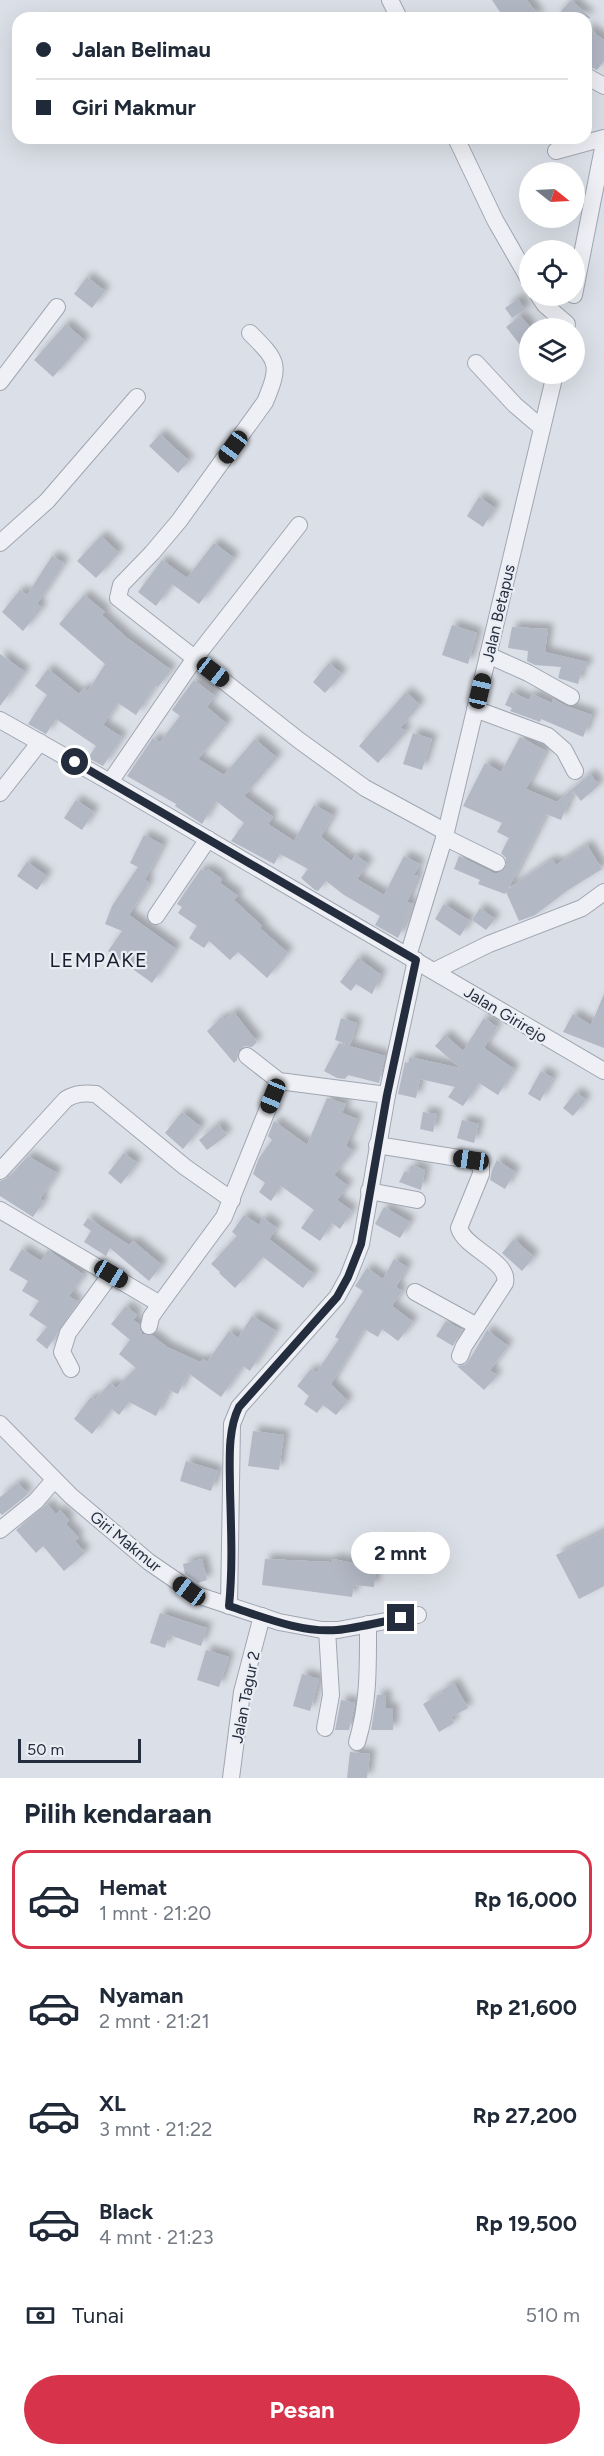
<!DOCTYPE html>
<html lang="id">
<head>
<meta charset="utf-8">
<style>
  :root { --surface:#fff; --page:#f6f6f7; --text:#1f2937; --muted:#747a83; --line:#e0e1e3; --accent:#d7344b }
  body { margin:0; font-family:Figtree,sans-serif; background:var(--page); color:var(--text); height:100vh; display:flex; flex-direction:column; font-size:22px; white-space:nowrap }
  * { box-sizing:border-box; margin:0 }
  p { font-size:20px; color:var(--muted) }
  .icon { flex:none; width:33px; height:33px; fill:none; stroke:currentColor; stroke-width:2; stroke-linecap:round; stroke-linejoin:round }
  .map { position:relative; height:1778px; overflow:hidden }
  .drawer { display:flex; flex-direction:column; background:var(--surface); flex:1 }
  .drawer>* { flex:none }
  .guide { position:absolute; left:12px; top:12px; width:580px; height:132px; border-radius:18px; box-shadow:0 6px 24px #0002; display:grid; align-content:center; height:132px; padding:0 24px; background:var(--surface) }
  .needle { width:39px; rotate:108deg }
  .tools { position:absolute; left:519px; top:162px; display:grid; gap:12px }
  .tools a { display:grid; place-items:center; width:66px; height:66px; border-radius:50%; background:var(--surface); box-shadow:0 6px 24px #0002; font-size:30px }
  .scale { position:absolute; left:18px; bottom:15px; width:123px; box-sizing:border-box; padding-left:6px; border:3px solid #242d3d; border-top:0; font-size:16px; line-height:21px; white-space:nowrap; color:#242d3d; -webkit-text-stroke:4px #eaeef4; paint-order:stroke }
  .end { position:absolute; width:27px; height:27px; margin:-14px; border:8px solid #242d3d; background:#fff; box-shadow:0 0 0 3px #fff }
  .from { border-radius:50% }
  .bubble { position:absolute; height:42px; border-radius:21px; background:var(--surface); box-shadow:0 6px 24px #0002; font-size:20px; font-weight:700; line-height:42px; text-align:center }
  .car { position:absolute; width:18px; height:36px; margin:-18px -9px; border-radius:8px; box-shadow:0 0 4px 2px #0007; background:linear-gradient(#222 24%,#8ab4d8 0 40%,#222 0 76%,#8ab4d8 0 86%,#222 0) }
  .guide b { display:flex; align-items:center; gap:21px; height:57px; font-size:22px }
  .guide b+b { border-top:2px solid var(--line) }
  .guide i { width:15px; height:15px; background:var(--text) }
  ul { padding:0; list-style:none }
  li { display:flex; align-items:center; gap:18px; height:99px; margin:0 12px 9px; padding:0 12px; border:3px solid transparent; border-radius:18px }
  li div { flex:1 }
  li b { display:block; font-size:22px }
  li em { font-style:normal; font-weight:700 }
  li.selected { border-color:var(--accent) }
  li>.icon { width:54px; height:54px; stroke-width:1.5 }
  h2 { padding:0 24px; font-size:27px; line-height:72px }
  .pay { display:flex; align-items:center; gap:15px; height:66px; padding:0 24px; font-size:22px }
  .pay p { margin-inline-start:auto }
  .cta { display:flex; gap:12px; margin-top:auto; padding:12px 24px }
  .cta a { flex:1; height:69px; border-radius:36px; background:var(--accent); color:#fff; font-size:24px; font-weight:700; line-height:69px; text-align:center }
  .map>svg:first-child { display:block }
  .building { fill:#b2b8c4; filter:url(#shadow) }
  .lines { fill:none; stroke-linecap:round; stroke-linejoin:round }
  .minor-casing { stroke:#a0a6b1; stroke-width:18 }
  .minor { stroke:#eef0f5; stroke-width:16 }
  .route { stroke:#242d3d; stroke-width:8 }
  .labels { text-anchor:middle; stroke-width:4.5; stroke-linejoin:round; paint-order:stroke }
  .street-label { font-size:16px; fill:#242d3d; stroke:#eaeef4 }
  .quarter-label { font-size:20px; letter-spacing:1.5px; fill:#171e2e; stroke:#eaeef4 }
</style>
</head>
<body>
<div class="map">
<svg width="604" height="1778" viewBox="0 0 604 1778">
  <defs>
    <filter id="shadow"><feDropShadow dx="5.5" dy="-5.5" stdDeviation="3" flood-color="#0004"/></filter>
  </defs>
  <rect width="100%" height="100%" fill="#dbdfe7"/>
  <g class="building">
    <polygon points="492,0 527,0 540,18 504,18"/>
    <polygon points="571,0 591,18 555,18"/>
    <polygon points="586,27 604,40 604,61 597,70 586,65"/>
    <polygon points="87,277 105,291 92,308 74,294"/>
    <polygon points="518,299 525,310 512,318 505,308"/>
    <polygon points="520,316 530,327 530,339 521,346 506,327"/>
    <polygon points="66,324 85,341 53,377 34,360"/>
    <polygon points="160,434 189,461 178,473 149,446"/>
    <polygon points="479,497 495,508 483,527 467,516"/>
    <polygon points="101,536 119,553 96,578 77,561"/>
    <polygon points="214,543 234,558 199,604 172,584 156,606 138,592 162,560 187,578"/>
    <polygon points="52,556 64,563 37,604 42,608 23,631 2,612 20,590 27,595"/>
    <polygon points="84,595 105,612 102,615 127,638 171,670 158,687 156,686 151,692 136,715 118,703 103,725 122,737 103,766 88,758 96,746 56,719 46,734 28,724 47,695 35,686 48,669 79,694 84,688 88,691 105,664 59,624"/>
    <polygon points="452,625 477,633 468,664 442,655"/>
    <polygon points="512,627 548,629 545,652 587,662 586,670 582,669 578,684 558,678 561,667 535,665 527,661 528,651 508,648"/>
    <polygon points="0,654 25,672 0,706"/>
    <polygon points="329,663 342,674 325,693 313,682"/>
    <polygon points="194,680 215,696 207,707 227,724 198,759 224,775 255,739 277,758 244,796 273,817 268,824 294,841 314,805 333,815 321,837 351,861 356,855 368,864 357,879 384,895 404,856 420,864 414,875 418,876 407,902 413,904 398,938 375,925 380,916 344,895 326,881 318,891 315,890 301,878 308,869 280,854 274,864 231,841 244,823 216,801 202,824 175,806 176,804 127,776 153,738 160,742 180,716 172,710"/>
    <polygon points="406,692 420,705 400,728 407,731 378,763 359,746"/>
    <polygon points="511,692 529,700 532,694 552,703 553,699 566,706 592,715 583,737 541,719 540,722 510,711 512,708 505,705"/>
    <polygon points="413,733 432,739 422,770 403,764"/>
    <polygon points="520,737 546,751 526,789 557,802 590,774 599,785 581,801 573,791 561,820 546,814 508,889 548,862 553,860 556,865 587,845 602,869 568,890 535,915 519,921 506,892 505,894 478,884 480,880 454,869 459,856 493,873 498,873 506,868 506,858 501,853 509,838 497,832 502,823 463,806 485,763 501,772"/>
    <polygon points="76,800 94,812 82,830 64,818"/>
    <polygon points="144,835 163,845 145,880 149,883 129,915 176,949 152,983 108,951 122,931 105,924 112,906 138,867 130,863"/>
    <polygon points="27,862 47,876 37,890 17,876"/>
    <polygon points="201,869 206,872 208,869 222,879 220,883 238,896 234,900 262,926 260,928 288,953 267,978 238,952 230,960 209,941 204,948 189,938 197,926 178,913 182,907 177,904"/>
    <polygon points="444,904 470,921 460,936 435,919"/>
    <polygon points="480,908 495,919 486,930 472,920"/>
    <polygon points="358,958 381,975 372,994 356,984 351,991 340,982"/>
    <polygon points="604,994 604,1048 563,1032 573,1014 591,1025"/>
    <polygon points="234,1012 257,1042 252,1047 244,1046 239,1049 237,1060 234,1063 207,1031 222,1017 224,1020"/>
    <polygon points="341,1018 357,1023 350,1045 335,1040"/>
    <polygon points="484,1018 497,1027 484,1048 514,1069 498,1095 479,1083 463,1106 448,1097 455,1087 420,1079 416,1098 398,1094 405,1062 408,1063 410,1057 460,1068 435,1046 445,1035 463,1051"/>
    <polygon points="339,1043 385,1056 379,1083 348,1075 345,1079 337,1078 324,1071"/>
    <polygon points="541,1071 553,1078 540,1101 528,1094"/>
    <polygon points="576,1092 586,1100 573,1116 563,1108"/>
    <polygon points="327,1098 346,1104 342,1113 357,1119 346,1146 353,1151 334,1175 348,1186 337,1200 352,1211 340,1229 332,1223 320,1241 301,1228 314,1210 281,1186 271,1201 259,1192 265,1183 253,1174 259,1158 272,1140 268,1136 274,1121 307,1145"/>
    <polygon points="182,1112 201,1127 183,1149 165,1133"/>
    <polygon points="423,1112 437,1114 433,1132 420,1129"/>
    <polygon points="462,1120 479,1124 474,1143 457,1138"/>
    <polygon points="218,1124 227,1135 207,1150 199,1140"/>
    <polygon points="124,1153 137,1163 121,1184 108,1173"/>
    <polygon points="28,1156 57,1173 40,1199 44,1201 33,1217 0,1196 0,1181 8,1178"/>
    <polygon points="497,1160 515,1172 505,1189 490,1180 492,1170"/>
    <polygon points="411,1165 425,1170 421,1190 399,1182 405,1171 409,1173"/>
    <polygon points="384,1207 410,1222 400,1238 375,1224"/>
    <polygon points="244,1215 259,1225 263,1218 277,1228 269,1239 314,1274 303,1288 263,1257 235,1288 219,1273 220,1272 211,1264 237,1236 232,1232"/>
    <polygon points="88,1218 129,1245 133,1241 162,1265 149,1281 110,1248 106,1256 84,1242 91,1231 83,1225"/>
    <polygon points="514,1239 534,1257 522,1271 502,1253"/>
    <polygon points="22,1249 41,1261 48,1250 84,1275 69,1296 78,1302 47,1349 36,1340 47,1327 29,1315 39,1301 22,1291 28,1281 9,1270"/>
    <polygon points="394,1259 407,1267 396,1287 402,1291 392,1306 413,1322 398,1341 382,1329 378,1337 364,1329 331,1384 348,1401 336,1415 323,1405 317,1413 304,1404 309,1396 297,1386 311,1369 316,1373 339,1339 335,1337 363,1291 355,1286 367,1268 383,1279"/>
    <polygon points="126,1306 137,1315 133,1320 139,1324 142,1334 153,1336 167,1347 200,1362 203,1359 207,1362 229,1331 238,1338 252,1316 276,1331 250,1371 243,1366 221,1397 188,1373 178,1394 169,1390 156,1416 129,1402 119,1415 112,1409 92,1434 74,1419 91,1397 95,1400 110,1383 116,1388 136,1368 119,1354 130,1340 111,1324"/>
    <polygon points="446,1321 462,1330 453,1346 436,1336"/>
    <polygon points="487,1330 508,1346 490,1370 497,1376 484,1390 457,1366 467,1364"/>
    <polygon points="253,1431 284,1435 279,1470 248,1466"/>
    <polygon points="186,1461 218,1471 211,1491 180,1481"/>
    <polygon points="18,1483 28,1494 2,1515 0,1513 0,1497"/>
    <polygon points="47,1504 56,1514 60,1510 69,1520 66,1524 79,1538 75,1541 85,1553 64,1571 43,1546 36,1553 16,1530"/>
    <polygon points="604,1531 604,1586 579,1599 556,1555"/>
    <polygon points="202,1559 207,1580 198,1583 185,1574 183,1564"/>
    <polygon points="265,1559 331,1562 332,1559 376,1567 374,1587 354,1585 352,1597 262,1585"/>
    <polygon points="160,1613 207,1628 201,1646 169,1635 165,1648 150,1643"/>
    <polygon points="206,1650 229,1657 219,1687 197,1680"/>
    <polygon points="302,1674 319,1679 310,1711 293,1706"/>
    <polygon points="454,1683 468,1708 451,1717 454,1723 439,1732 423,1704 442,1693 441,1691"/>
    <polygon points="377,1695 386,1695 386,1708 393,1708 393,1730 371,1730"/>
    <polygon points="341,1700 355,1703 349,1730 335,1730"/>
    <polygon points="350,1752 370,1754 367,1778 347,1778"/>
  </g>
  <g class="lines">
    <g class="minor-casing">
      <g id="minor">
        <polyline points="390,0 399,18"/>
        <polyline points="586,76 604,86"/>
        <polyline points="456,138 495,220 530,281"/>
        <polyline points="556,151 604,138"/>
        <polyline points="574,295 604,143"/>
        <polyline points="539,296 545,305 567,324"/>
        <path d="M250,333C278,361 281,364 265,402L179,521L152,553L121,585L118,598L300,741L365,788L446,832"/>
        <polyline points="476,363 515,405 542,428"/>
        <polyline points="0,382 57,307"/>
        <polyline points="0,543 47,501 137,397"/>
        <polyline points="488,655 528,673 571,697"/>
        <polyline points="475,709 548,736 564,750 575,771"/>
        <polyline points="0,720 110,782 604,1071"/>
        <polyline points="110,782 195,658 299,525"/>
        <polyline points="0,793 40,742"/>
        <polyline points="444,837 497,863"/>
        <polyline points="156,916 208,839"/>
        <polyline points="408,956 446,832 555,374"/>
        <polyline points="434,971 489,944 582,908 604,892"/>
        <polyline points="247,1056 279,1081 387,1095"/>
        <path d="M377,1145L471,1160L481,1165V1174L459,1228C465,1249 510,1261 505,1283L464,1346L460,1356"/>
        <path d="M0,1171L66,1099C76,1093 84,1093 96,1094L185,1167L232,1200"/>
        <polyline points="369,1191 417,1200"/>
        <polyline points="0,1210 160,1304 224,1217 279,1081"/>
        <polyline points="415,1292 477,1326"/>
        <polyline points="149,1326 151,1317 160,1304"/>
        <polyline points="71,1369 62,1352 68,1333 111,1274"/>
        <polyline points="0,1424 71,1496 149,1562 197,1595 279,1622 322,1630 338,1630 418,1615"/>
        <polyline points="0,1530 36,1501 54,1480"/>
        <polyline points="229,1606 232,1424 239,1407 337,1297 348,1277 361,1244 387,1095 416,960"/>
        <polyline points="325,1728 331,1695 327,1630"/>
        <path d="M357,1742C369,1703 368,1665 368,1624"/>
        <polyline points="231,1778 242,1692 262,1616"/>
      </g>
    </g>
    <use href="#minor" class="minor"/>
  </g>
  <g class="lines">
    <path class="route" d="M75,762L416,960L387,1095L361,1244L348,1277L337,1297L239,1407C227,1431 230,1463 230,1489C231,1528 233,1567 229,1606C263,1617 301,1633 337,1630C358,1628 380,1622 401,1618"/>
  </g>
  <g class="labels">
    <g class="street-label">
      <text transform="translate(498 613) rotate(-77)" y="6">Jalan Betapus</text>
      <text transform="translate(506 1014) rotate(31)" y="6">Jalan Girirejo</text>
      <text transform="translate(126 1541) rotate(39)" y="6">Giri Makmur</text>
      <text transform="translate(245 1697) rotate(-79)" y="6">Jalan Tagur 2</text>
    </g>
    <g class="quarter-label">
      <text x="99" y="967">LEMPAKE</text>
    </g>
  </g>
</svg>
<div class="tools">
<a><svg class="needle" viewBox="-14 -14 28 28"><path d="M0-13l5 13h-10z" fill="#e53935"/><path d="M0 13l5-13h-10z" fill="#747a83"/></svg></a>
<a><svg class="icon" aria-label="locate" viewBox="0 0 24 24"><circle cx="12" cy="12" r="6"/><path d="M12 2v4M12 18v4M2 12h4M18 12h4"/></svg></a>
<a><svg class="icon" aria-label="layers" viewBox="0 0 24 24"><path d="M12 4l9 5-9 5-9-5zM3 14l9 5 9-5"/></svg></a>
</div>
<div class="scale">50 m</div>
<i class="end from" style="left:75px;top:762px"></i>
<i class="end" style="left:401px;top:1618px"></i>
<div class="bubble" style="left:351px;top:1532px;width:99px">2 mnt</div>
<i class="car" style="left:233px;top:447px;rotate:216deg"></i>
<i class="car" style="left:213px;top:672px;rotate:128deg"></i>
<i class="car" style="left:480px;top:691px;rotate:13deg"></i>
<i class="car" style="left:273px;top:1096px;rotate:202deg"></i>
<i class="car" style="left:471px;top:1160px;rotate:278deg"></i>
<i class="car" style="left:111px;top:1274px;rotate:121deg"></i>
<i class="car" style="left:189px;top:1591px;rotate:306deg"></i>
<div class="guide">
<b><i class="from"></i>Jalan Belimau</b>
<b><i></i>Giri Makmur</b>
</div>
</div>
<section class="drawer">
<h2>Pilih kendaraan</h2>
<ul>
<li class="selected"><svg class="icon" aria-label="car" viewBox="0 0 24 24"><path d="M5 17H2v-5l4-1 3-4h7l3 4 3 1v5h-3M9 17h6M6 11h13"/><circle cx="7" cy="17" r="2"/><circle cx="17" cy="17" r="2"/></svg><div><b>Hemat</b><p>1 mnt · 21:20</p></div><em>Rp 16,000</em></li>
<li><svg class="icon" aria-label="car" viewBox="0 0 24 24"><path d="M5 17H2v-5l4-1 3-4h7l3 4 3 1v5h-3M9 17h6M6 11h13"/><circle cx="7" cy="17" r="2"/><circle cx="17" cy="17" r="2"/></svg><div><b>Nyaman</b><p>2 mnt · 21:21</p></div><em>Rp 21,600</em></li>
<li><svg class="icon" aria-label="car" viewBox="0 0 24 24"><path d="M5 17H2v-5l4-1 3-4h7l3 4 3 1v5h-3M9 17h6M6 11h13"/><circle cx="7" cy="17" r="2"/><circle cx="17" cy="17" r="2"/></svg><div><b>XL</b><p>3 mnt · 21:22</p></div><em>Rp 27,200</em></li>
<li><svg class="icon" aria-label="car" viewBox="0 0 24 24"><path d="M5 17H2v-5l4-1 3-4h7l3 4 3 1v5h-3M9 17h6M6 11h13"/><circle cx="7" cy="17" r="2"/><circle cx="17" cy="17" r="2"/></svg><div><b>Black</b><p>4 mnt · 21:23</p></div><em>Rp 19,500</em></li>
</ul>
<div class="pay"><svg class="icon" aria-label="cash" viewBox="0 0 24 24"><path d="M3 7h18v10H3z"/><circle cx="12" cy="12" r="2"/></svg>Tunai<p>510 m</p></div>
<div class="cta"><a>Pesan</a></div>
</section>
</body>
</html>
